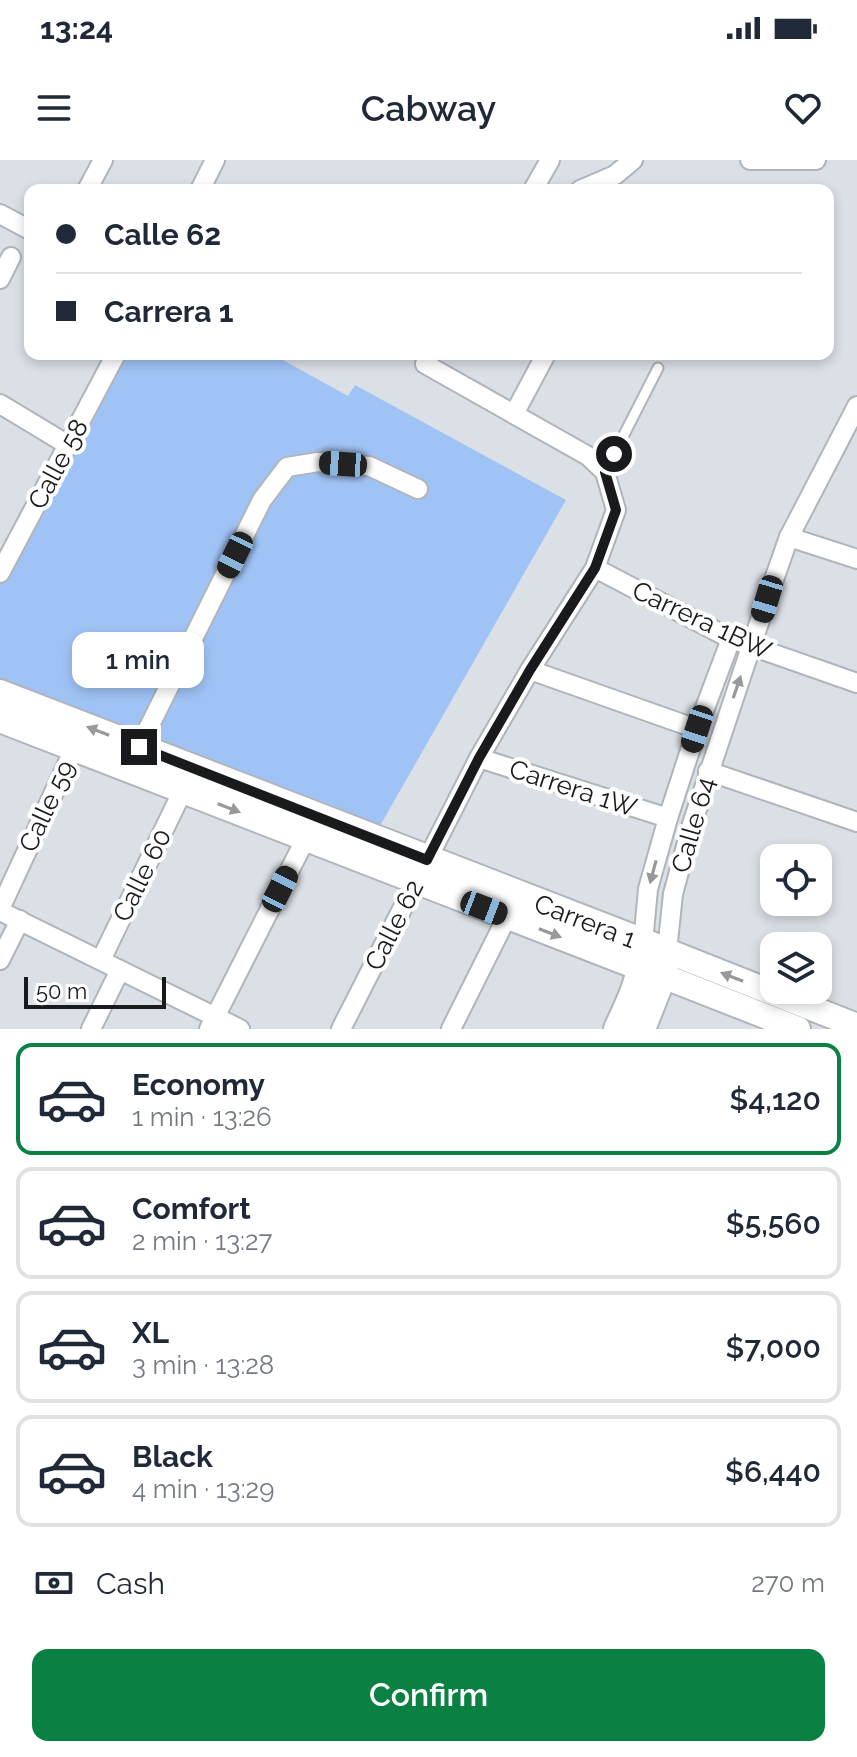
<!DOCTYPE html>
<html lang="en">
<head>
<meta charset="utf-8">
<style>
  :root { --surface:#fff; --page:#f6f6f7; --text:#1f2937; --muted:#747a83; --line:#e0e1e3; --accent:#0b8043 }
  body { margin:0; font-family:Raleway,sans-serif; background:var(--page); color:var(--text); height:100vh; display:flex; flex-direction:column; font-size:30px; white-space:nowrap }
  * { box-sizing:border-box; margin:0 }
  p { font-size:26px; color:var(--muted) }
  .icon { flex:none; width:44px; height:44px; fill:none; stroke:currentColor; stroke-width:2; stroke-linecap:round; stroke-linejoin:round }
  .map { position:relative; height:869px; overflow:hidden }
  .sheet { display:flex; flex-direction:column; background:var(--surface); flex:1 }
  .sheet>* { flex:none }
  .hud { position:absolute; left:24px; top:24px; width:810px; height:176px; border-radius:16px; box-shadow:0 4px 12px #0003; display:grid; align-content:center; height:176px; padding:0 32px; background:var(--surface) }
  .controls { position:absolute; left:760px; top:684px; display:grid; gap:16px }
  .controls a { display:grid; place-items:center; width:72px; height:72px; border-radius:16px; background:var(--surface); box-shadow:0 4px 12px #0003; font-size:40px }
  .scale { position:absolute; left:24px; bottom:20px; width:142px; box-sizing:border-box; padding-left:8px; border:4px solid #181a1d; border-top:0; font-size:22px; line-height:28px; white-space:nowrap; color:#181a1d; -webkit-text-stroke:6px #fff; paint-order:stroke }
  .end { position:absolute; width:36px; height:36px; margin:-18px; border:10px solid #181a1d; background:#fff; box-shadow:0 0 0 4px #fff }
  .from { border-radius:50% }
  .bubble { position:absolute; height:56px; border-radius:16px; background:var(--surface); box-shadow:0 4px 12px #0003; font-size:26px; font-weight:600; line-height:56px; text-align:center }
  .car { position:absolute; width:24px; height:48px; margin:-24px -12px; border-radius:10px; box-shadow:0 0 6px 2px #0007; background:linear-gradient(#222 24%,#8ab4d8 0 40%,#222 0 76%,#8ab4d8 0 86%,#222 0) }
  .hud b { display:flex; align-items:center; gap:28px; height:76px; font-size:30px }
  .hud b+b { border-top:2px solid var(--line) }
  .hud i { width:20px; height:20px; background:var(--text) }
  ul { padding:14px 0 0; list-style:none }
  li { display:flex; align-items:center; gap:24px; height:112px; margin:0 16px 12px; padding:0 16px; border:4px solid var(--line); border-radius:16px }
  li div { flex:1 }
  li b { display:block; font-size:30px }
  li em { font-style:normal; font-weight:600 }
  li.on { border-color:var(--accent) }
  li>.icon { width:72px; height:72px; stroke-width:1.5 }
  .pay { display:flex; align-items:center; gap:20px; height:88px; padding:0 32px; font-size:30px }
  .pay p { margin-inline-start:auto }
  .primary-button { display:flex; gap:16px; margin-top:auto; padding:16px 32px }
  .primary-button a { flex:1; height:92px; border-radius:16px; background:var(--accent); color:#fff; font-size:32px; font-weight:600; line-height:92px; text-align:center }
  .status { display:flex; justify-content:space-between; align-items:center; height:56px; padding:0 40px; background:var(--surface); direction:ltr }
  .status svg { height:22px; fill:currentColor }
  header { display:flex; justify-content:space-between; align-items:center; height:104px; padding:0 32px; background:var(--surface); font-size:36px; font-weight:600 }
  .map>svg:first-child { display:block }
  .green { fill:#a0c3f6 }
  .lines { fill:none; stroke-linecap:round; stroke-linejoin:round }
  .service-casing { stroke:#b0b5bb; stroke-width:13 }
  .minor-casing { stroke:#b0b5bb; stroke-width:22 }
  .tertiary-casing { stroke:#b0b5bb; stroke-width:28 }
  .secondary-casing { stroke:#b0b5bb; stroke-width:30 }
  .service { stroke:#fff; stroke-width:9 }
  .minor { stroke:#fff; stroke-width:18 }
  .tertiary { stroke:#fff; stroke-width:24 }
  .secondary { stroke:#fff; stroke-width:26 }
  .oneway { fill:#979899 }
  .route { stroke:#181a1d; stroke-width:10 }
  .labels { text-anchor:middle; stroke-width:8; stroke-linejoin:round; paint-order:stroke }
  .street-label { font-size:26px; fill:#181a1d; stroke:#fff }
</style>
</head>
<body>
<div class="status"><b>13:24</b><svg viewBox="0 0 49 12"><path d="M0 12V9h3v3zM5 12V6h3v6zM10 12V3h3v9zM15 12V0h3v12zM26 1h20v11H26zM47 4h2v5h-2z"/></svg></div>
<header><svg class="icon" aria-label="menu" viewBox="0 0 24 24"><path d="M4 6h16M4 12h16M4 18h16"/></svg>Cabway<svg class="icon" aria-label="heart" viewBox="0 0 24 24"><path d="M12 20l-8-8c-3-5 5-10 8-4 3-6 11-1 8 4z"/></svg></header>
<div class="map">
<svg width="857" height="869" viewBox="0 0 857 869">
  <rect width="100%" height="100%" fill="#dbdfe6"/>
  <polygon class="green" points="116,194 272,194 348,236 355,225 566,340 373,678 0,526 0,414"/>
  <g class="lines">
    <g class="service-casing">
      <polyline id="service" points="605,312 658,208"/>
    </g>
    <g class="minor-casing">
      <g id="minor">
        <polyline points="750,0 816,0"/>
        <polyline points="87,30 103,0"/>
        <polyline points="200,30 215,0"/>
        <polyline points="533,30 550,0"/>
        <polyline points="580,30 615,15 633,0"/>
        <polyline points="0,54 30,70"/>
        <polyline points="0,119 11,97"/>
        <polyline points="0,244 68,285"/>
        <polyline points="514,254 546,194"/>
        <polyline points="789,377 857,399"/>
        <polyline points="595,408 731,479 857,523"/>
        <polyline points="0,413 116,194"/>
        <polyline points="530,510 697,569"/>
        <polyline points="139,587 262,340 287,307 318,302 369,306 418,329"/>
        <polyline points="479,598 668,658"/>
        <polyline points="708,611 857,662"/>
        <polyline points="0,749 75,587"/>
        <polyline points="0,751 240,869"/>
        <polyline points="643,783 648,729 668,658 697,569 731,479"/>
        <polyline points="667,791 673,734 692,664 767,439 789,377 857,246"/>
        <polyline points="0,800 20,760"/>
        <polyline points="101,800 183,630"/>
        <polyline points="91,869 120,810"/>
        <polyline points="209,869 306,678"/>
        <polyline points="341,869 479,598 530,510 595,408 616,350 605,312 588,296 425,204 431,194"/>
        <polyline points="451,869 507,757"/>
      </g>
    </g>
    <g class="tertiary-casing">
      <g id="tertiary">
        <polyline points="667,791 857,866"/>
        <polyline points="663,816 798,869"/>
      </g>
    </g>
    <g class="secondary-casing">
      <g id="secondary">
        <polyline points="0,533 667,791 663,816 642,869"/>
        <polyline points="0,559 663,816"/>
        <path d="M617,869C628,845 640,822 642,795"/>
      </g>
    </g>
    <use href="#service" class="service"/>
    <use href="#minor" class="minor"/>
    <use href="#tertiary" class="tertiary"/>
    <use href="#secondary" class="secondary"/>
  </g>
  <defs><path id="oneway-solid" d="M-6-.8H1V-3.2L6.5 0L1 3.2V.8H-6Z" transform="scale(2)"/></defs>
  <g class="oneway">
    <use href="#oneway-solid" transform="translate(737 527) rotate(-71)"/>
    <use href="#oneway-solid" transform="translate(98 571) rotate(-159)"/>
    <use href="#oneway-solid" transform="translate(229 648) rotate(21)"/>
    <use href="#oneway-solid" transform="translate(653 712) rotate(105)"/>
    <use href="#oneway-solid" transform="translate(550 773) rotate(21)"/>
    <use href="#oneway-solid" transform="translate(732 817) rotate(-159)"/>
  </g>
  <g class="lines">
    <polyline class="route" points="139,587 427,700 479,598 530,510 595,408 616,350 605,312 614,294"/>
  </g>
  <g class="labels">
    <g class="street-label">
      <text transform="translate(58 304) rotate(-62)" y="9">Calle 58</text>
      <text transform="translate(702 460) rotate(25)" y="9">Carrera 1BW</text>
      <text transform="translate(573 628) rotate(18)" y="9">Carrera 1W</text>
      <text transform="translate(47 646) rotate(-65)" y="9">Calle 59</text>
      <text transform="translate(693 665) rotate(-74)" y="9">Calle 64</text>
      <text transform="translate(142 715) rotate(-64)" y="9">Calle 60</text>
      <text transform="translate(585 761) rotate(21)" y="9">Carrera 1</text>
      <text transform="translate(394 765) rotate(-63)" y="9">Calle 62</text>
    </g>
  </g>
</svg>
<div class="controls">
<a><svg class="icon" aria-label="locate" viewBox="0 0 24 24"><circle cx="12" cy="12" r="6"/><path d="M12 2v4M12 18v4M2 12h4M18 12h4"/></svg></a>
<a><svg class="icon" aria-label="layers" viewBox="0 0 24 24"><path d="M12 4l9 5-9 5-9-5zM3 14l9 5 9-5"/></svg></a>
</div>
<div class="scale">50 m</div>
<i class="end from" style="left:614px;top:294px"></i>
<i class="end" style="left:139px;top:587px"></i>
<div class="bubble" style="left:72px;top:472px;width:132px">1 min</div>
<i class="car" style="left:343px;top:304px;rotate:274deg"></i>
<i class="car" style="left:235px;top:395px;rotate:206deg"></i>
<i class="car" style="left:767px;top:439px;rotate:197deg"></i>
<i class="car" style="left:697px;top:569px;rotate:198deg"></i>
<i class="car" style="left:280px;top:729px;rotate:27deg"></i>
<i class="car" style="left:484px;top:748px;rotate:111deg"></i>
<div class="hud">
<b><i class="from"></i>Calle 62</b>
<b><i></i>Carrera 1</b>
</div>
</div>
<section class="sheet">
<ul>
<li class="on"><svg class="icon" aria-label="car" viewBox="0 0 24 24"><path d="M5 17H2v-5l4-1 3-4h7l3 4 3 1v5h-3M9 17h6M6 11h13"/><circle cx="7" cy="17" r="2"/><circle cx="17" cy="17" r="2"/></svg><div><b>Economy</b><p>1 min · 13:26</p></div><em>$4,120</em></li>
<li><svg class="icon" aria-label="car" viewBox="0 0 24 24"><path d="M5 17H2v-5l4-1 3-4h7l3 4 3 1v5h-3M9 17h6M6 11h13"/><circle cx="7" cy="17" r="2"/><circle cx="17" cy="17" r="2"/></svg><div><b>Comfort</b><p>2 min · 13:27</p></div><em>$5,560</em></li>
<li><svg class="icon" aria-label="car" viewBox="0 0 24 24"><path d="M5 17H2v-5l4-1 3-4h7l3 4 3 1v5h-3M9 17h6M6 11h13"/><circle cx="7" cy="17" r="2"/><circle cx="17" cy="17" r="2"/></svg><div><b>XL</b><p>3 min · 13:28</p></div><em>$7,000</em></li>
<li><svg class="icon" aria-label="car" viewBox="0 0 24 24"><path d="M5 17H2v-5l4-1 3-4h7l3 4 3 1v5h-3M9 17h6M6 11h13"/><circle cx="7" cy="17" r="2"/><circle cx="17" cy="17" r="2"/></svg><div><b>Black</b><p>4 min · 13:29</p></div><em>$6,440</em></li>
</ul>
<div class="pay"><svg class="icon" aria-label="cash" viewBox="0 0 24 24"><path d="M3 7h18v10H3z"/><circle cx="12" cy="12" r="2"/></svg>Cash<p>270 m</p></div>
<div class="primary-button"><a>Confirm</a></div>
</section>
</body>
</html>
